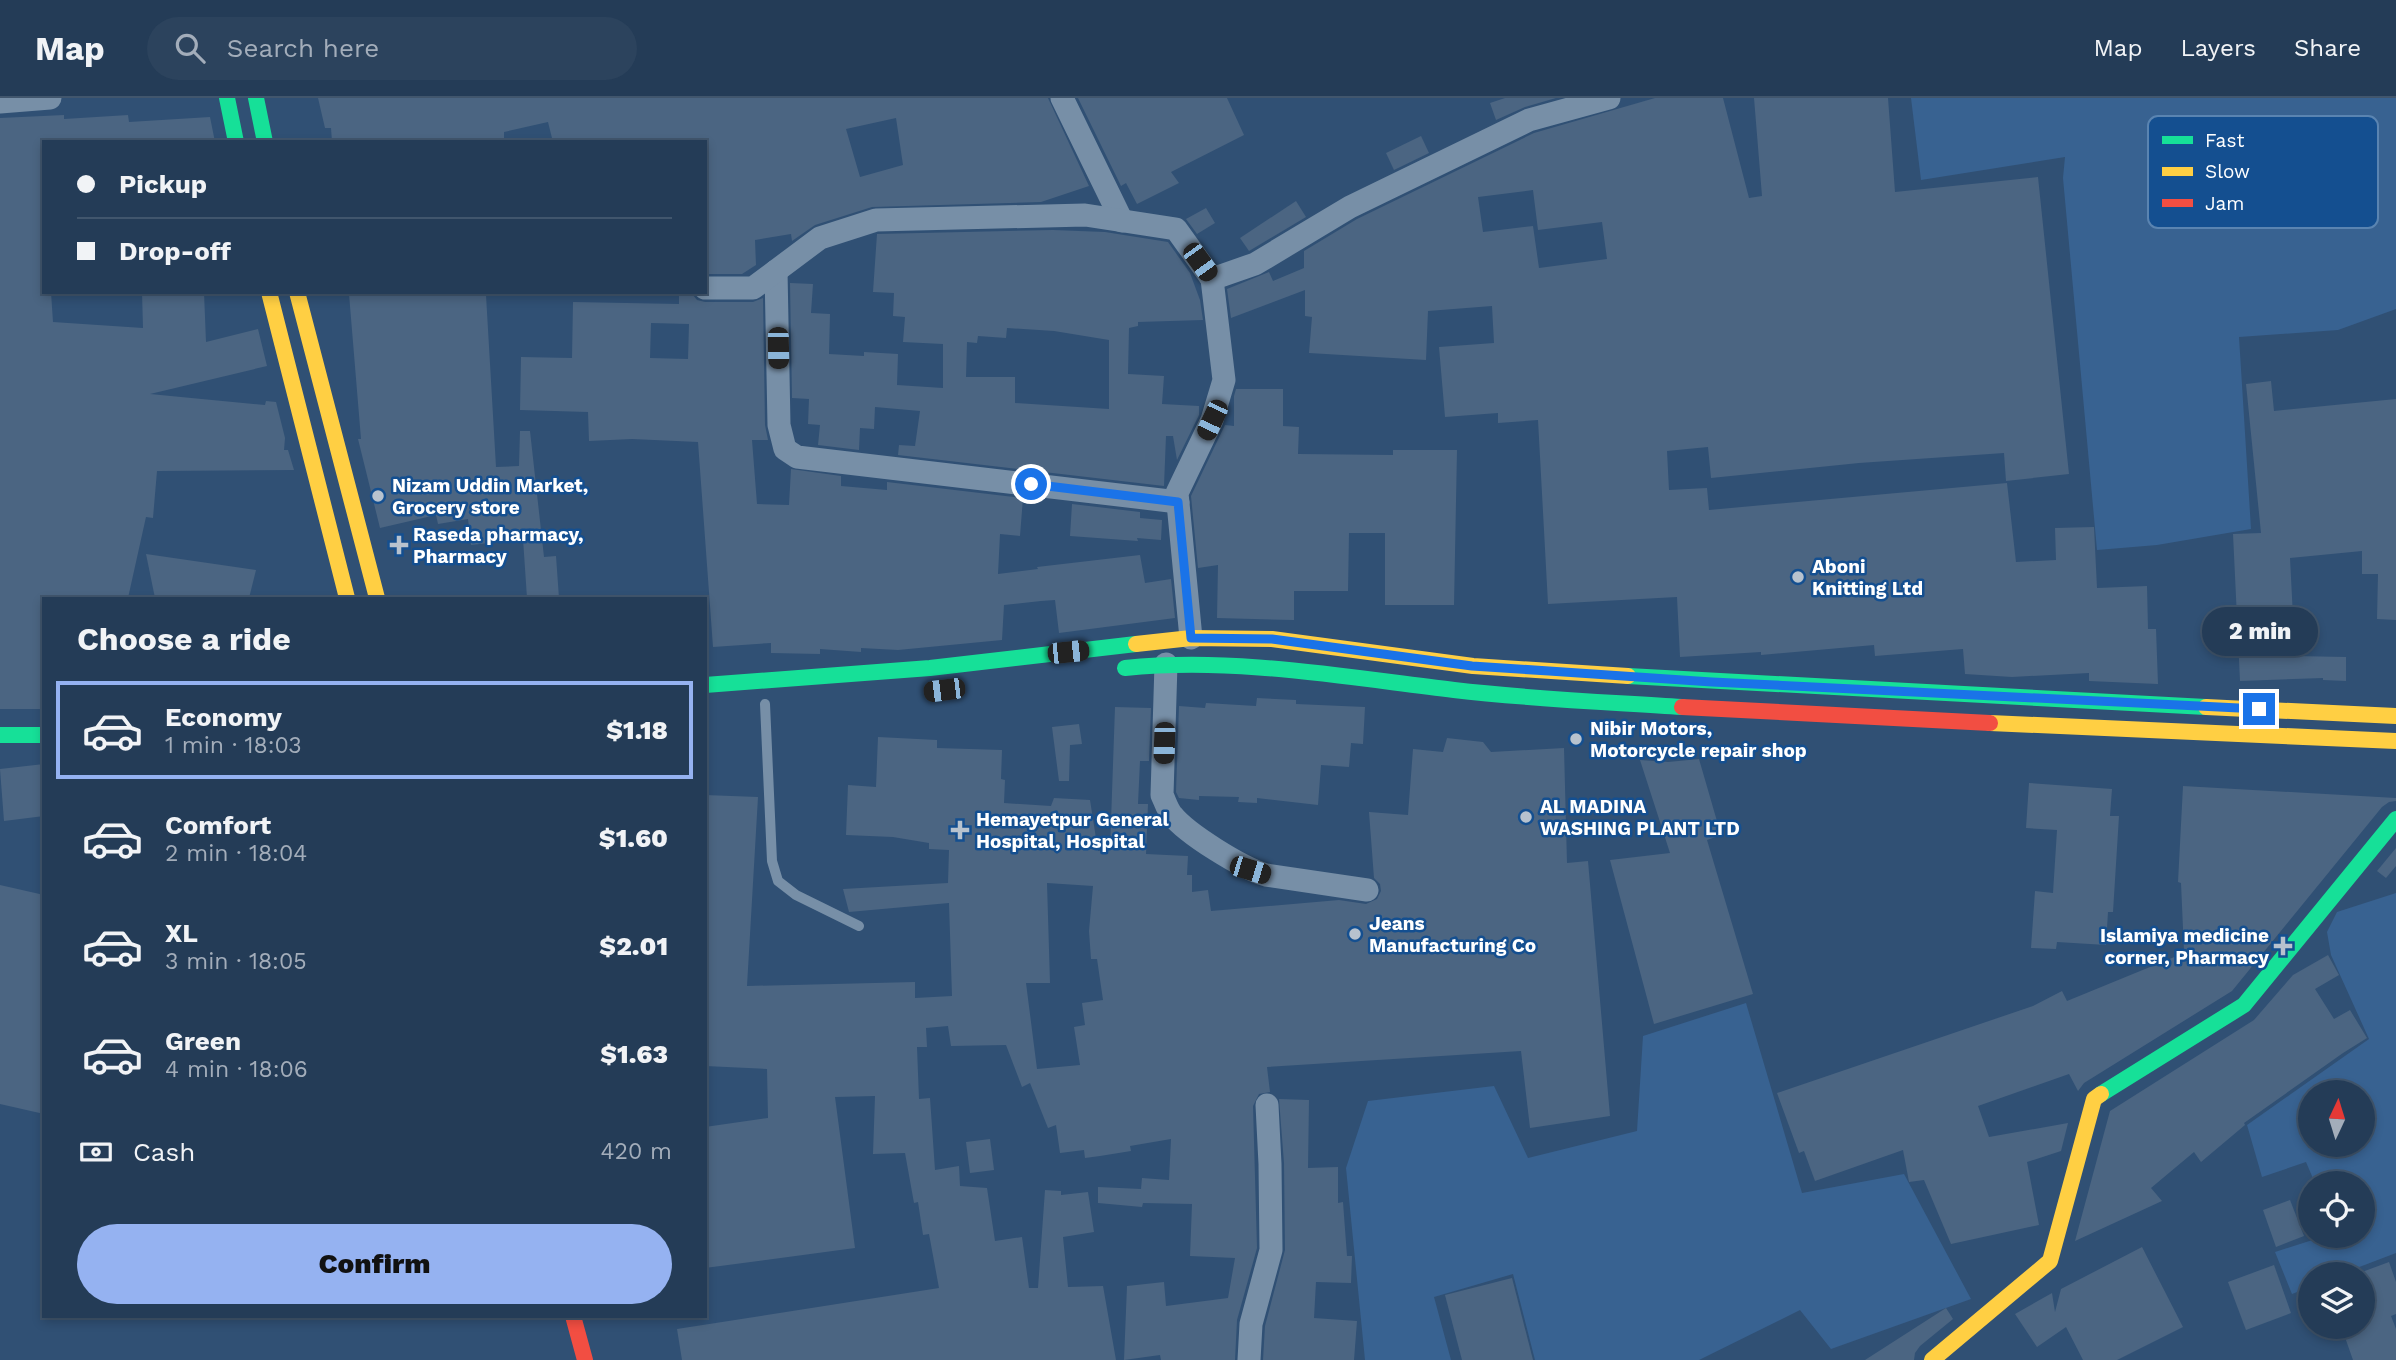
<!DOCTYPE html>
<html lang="en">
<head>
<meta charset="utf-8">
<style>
  :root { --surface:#243c57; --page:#2c435d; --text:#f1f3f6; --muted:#a3adba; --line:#41566d; --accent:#95b2f1 }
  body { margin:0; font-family:"Work Sans",sans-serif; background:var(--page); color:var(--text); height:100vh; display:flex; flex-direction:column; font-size:26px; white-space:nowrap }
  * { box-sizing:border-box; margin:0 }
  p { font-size:23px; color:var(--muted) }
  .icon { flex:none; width:38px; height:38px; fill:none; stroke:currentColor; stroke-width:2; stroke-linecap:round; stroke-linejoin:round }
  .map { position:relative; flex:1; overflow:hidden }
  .details { position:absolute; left:42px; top:499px; width:665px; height:721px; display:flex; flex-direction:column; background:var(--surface); border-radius:0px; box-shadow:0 4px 10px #0003,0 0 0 2px var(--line) }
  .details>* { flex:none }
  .top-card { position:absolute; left:42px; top:42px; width:665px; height:154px; border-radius:0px; box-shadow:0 4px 10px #0003,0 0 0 2px var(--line); display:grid; align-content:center; height:154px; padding:0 35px; background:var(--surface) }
  .needle { width:46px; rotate:4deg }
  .controls { position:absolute; left:2298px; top:982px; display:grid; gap:14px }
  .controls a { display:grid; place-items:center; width:77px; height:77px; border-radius:50%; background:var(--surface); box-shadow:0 4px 10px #0003,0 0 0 2px var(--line); font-size:35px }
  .end { position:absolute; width:32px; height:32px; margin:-16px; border:9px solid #1a73e8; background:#fff; box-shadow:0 0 0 4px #fff }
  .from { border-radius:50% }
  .bubble { position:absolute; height:49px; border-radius:24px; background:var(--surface); box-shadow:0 4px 10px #0003,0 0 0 2px var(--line); font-size:23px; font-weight:800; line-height:49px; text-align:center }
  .car { position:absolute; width:21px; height:42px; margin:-21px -10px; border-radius:9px; box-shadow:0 0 5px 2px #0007; background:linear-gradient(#222 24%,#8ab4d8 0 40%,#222 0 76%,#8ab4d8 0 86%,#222 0) }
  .top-card b { display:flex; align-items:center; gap:24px; height:66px; font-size:26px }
  .top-card b+b { border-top:2px solid var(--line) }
  .top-card i { width:18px; height:18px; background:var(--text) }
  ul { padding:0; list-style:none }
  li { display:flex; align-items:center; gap:21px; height:98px; margin:0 14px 10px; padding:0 21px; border:4px solid transparent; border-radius:0px }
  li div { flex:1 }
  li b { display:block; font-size:26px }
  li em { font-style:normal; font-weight:800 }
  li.on { border-color:var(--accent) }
  li>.icon { width:63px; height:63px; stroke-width:1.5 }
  h2 { padding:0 35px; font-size:32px; line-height:84px }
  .pay { display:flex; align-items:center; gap:18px; height:77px; padding:0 35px; font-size:26px }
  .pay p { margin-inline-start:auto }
  .button { display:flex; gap:14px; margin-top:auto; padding:14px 35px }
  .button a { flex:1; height:80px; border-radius:42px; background:var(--accent); color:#111; font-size:28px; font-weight:800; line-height:80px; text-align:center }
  header { display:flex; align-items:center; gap:42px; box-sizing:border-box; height:98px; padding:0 35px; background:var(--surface); border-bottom:2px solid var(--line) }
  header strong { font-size:33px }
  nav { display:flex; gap:38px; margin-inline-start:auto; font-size:24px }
  .search { width:490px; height:63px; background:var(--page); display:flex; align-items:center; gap:18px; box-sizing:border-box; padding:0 24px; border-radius:38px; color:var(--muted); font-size:26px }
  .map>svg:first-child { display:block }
  .water { fill:#386291; fill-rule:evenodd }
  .building { fill:#4b6582; fill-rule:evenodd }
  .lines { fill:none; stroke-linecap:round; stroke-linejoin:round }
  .lane { stroke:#778fa7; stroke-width:10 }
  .street { stroke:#778fa7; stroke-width:23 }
  .fast { stroke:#16e098; stroke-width:16 }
  .slow { stroke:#ffcf43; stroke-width:16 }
  .jam { stroke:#f24e42; stroke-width:16 }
  .route { stroke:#1a73e8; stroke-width:9 }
  .poi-dot { fill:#b7c2ce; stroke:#144f90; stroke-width:2.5 }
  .labels { text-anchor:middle; stroke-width:5; stroke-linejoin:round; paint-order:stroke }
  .poi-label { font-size:19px; font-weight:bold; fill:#fff; stroke:#144f90; text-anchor:start }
  .key { fill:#144f90; stroke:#5a84b1; stroke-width:2 }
  .key-label { font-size:19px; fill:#fff }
</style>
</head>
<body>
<header>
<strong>Map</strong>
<div class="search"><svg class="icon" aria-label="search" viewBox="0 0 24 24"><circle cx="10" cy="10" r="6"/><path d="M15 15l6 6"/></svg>Search here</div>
<nav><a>Map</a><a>Layers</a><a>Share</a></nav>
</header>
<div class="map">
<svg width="2396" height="1262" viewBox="0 0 2396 1262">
  <rect width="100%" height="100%" fill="#305074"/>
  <g class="water">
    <polygon points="1911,0 2396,0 2396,211 2338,232 2239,239 2251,431 2157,447 2097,452 2063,80 2065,59 1921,82"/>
    <path d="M2396,795V1155L2341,1176H2310V1189L2292,1196L2275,1154L2325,1138H2362V1085H2315L2306,1064L2262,1079L2247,1027L2369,941L2331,857L2327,834L2337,814ZM2310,994H2362V1046H2310Z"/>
    <polygon points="1746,905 1802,1095 1904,1076 1971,1201 1831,1251 1800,1212 1699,1262 1535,1262 1513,1176 1434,1199 1451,1262 1365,1262 1346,1070 1368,1003 1494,988 1528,1060 1637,1033 1643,938"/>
  </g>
  <g class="building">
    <path d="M318,0H1048L1089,88L1041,104L872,109L815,127L792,143L791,136L755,142L756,167L742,176H705V44H553L548,24L504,34V44H332L331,30H325ZM896,20L903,67L860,79L846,31Z"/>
    <polygon points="1078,0 1227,0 1244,37 1171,74 1179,85 1137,106 1126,85 1121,88"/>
    <polygon points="1505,0 1556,0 1525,9 1496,22 1490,5"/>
    <path d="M1655,0H1723L1749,100L1762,98L1754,0H1888L1895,94L2038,79L2069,376L2006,383L2004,355L1859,365L1711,380L1708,349L1667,353L1669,392L1707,390L1709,412L2007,385L2016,464L2056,462L2055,430L2094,429L2097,490L2147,488L2148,531H2156L2158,586L2089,583V575L2012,579L1965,576L1963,551L1875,558L1874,547L1761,557V554L1680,559L1677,499L1548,506L1538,322L1498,325V315L1445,319L1439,249L1494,245L1492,208L1428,213L1426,262L1309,255L1312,219L1305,218V192L1231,220L1227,191L1269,174L1273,183L1304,170V153L1357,121L1534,35ZM1533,92L1538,132L1602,124L1607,161L1539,170L1533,128L1483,134L1478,99Z"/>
    <polygon points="64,17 64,21 128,17 129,24 210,19 215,44 44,44 44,194 51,194 53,224 143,230 142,194 204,194 206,244 258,231 267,268 150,296 265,307 266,303 276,304 285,340 284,352 288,352 294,372 157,373 153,420 146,419 128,500 44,500 44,611 0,611 0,20"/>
    <polygon points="1421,38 1429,55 1394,72 1386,55"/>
    <polygon points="1296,103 1306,119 1249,153 1240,140"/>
    <polygon points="1206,110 1215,125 1197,136 1186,121"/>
    <path d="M1053,132L1105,134L1168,144L1190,175L1200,202L1203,222L1138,224V228L1129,230L1128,276L1164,278L1162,306L1199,308V317L1177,362L1173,338H1166L1164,388L898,357L899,347L915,348L920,313L875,309L874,331L860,330L859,352L818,347L820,327L808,326L809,301L792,300L790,185L813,186L811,215L830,216L829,256L864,258V254L898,256L897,287L943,290V246L903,244L905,219L893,218L894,195L873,194L877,136ZM1007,230L1054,233L1109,242V311L1015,305V279H966L967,244L977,245L978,238L1006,240Z"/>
    <polygon points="349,196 486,197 496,369 519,368 520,333 530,333 544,459 556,458 559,500 527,500 523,441 471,447 468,421 438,426 436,417 380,430 358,341 361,341"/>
    <path d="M679,196L693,197L697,202L705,204H753L763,200L765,327L768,342H752L757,406L789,407L791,371L841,378V388L887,392V384L1023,400L1020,438L1000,436L998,476L1038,471L1037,469L1140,457L1145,485L1171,481L1175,520L1059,535L1055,502L1041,503L1004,507L1002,542L898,552L861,550V554L820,551V556L771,555V545L713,549L698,344L632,341L589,343L588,314L520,312L521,259L572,260L573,204L679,206ZM651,225L689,226L688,261L650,260Z"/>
    <polygon points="2271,283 2274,313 2396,301 2396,522 2377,521 2378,476 2362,476 2362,453 2290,460 2295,558 2346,559 2346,583 2323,582 2323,580 2240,583 2233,436 2261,435 2246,286"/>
    <polygon points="1236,291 1283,291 1283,328 1299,329 1298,356 1393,357 1393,352 1457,352 1454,507 1385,507 1385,435 1349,435 1348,493 1294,493 1294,522 1217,520 1218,467 1198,470 1191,398 1225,327 1234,328 1234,298"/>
    <polygon points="1072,406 1140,414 1140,420 1162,422 1161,442 1137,440 1138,443 1070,438"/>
    <polygon points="146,456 256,472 249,500 155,500"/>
    <polygon points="1257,600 1296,602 1296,606 1365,609 1363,646 1351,645 1349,669 1321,667 1318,707 1257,700 1257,705 1238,704 1239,699 1199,698 1199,702 1179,700 1176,694 1179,608 1205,610 1206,605 1256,608"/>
    <path d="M1115,609L1151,610L1149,663H1140L1138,706H1148L1146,756L1188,758L1187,777H1192V794L1208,792L1211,813L1339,802L1366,806L1377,801L1381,793L1380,786L1374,780L1369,714L1408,717L1413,651L1443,654L1447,640L1483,644L1491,654L1564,650L1567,765L1588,763L1610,1018L1530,1030L1521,953L1267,969L1270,994L1259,996L1253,1008L1257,1150L1237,1222L1235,1262H1161L1160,1257L1124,1262L1127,1188L1164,1184L1166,1208L1228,1200L1235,1160L1190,1158L1192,1106L1143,1105L1142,1109L1098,1105V1089L1141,1091L1142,1080L1169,1082L1171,1041L1130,1048L1131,1053L1100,1058L1085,1060L1084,1052L1060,1055L1056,1027L1048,1030L1030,985L1022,989L1006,947L951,948L948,928L926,930L927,949H917L919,1001L930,1000L935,1072L959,1068L960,1088L987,1090L995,1143L1022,1139L1029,1190H1038L1045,1092L1061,1093V1097L1088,1094L1094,1134L1063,1139L1068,1189L1103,1188L1116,1262H682L677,1231L939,1190L929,1136L923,1137L918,1104L914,1105L905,1055L873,1056L875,998L835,999L855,1150L705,1170V1029L768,1020L767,971L705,968V697L758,699L747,888L915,884V900L952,898L949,805L849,814L843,791L948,785L949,752L929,751V745L893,739L846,737L848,687L876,689L878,639L937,642V650L1002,652L1001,681L1005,682L1004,705L1051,708L1054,700L1090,702L1098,753L1110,752ZM1047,785L1093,788L1089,833L1091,861H1097L1103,902L1082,905L1085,927L1074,929L1080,967L1037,971L1026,885H1050Z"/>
    <polygon points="1079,626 1082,646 1070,647 1069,683 1059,683 1052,629"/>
    <polygon points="1699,661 1721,737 1707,742 1753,896 1654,926 1610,762 1670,755 1640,662 1668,664"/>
    <polygon points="44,666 44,718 4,723 0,671"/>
    <polygon points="2029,685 2112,691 2110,718 2119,718 2113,814 2108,814 2106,847 2057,844 2056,851 2031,850 2035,793 2053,795 2057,732 2026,730"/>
    <polygon points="2183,688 2396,700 2396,703 2389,704 2382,709 2232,893 2084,985 2078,993 2069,976 1978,1008 1989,1039 2068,1025 2061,1053 2027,1064 2039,1127 1951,1146 1924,1082 1909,1084 1903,1052 1815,1083 1804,1053 1799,1055 1777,995 2033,908 2062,893 2067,903 2189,853 2184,853 2181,785 2178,784"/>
    <polygon points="2396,750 2396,768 2386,780 2377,773"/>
    <polygon points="0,787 44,797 44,1016 0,1006"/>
    <polygon points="2328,857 2339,877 2315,891 2334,921 2350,912 2367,940 2343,955 2244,1025 2245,1027 2201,1064 2194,1054 2151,1090 2162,1103 2075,1143 2110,1013 2254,922 2293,877"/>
    <polygon points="1279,1001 1309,1002 1308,1070 1338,1069 1338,1105 1343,1104 1347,1158 1352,1158 1351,1185 1316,1184 1314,1220 1357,1223 1354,1262 1263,1262 1265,1228 1285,1152 1284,1065"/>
    <polygon points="990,1041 994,1072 970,1075 966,1044"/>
    <polygon points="2290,1102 2304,1138 2276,1149 2263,1112"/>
    <polygon points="2142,1149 2183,1229 2117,1262 2083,1262 2066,1229 2037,1249 2015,1216 2052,1195 2055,1214 2061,1191"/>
    <polygon points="2389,1164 2396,1184 2396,1216 2391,1218 2396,1231 2396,1262 2353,1262 2341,1228 2362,1228 2362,1174"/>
    <polygon points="2274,1167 2291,1215 2246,1232 2228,1184"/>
    <polygon points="1512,1180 1533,1262 1462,1262 1445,1197"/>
    <polygon points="1946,1210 1953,1221 1920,1248 1915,1255 1914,1262 1865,1262"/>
  </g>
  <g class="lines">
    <polyline class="lane" points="765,606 772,763 778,783 796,797 859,828"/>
    <g class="street">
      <polyline points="1062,0 1122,123"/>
      <polyline points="0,4 50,0"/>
      <polyline points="776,173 779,327 785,351 797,359 1178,404"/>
      <polyline points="705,190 753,190 820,140 876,122 1085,117 1176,131 1212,181 1255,166 1350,109 1529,22 1609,0"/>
      <polyline points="1191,540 1177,395 1212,322 1224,282 1212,181"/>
      <path d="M1166,566L1162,697C1165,703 1167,711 1172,717C1187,736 1242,770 1266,777L1367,792"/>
      <polyline points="1249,1262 1251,1226 1271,1152 1270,1066 1267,1007"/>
    </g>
    <g class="fast">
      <polyline points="227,0 236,44"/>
      <polyline points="256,0 265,44"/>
      <path d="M1125,570C1235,559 1344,579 1454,592C1530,601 1606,604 1682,609"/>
      <polyline points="1628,578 2206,609"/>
      <polyline points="705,587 930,570 1136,546"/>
      <polyline points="0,637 44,637"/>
      <polyline points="2101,996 2244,907 2396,721"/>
    </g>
    <g class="slow">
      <polyline points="269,194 347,500"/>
      <polyline points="297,194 377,500"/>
      <polyline points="1136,546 1191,540 1272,541 1473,568 1628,578"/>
      <polyline points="2206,609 2396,618"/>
      <polyline points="1990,625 2396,643"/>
      <polyline points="1932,1262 2050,1163 2094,1001 2101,996"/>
    </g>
    <g class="jam">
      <polyline points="1682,609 1990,625"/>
      <polyline points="573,1218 585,1262"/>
    </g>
  </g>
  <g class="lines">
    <polyline class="route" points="1031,386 1178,404 1191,540 1272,541 1472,568 1549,573 1712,584 2259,611"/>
  </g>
  <g class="poi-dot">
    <circle cx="378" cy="398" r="7"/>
    <path d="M395.5 436.5h7v7h7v7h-7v7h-7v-7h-7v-7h7z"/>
    <circle cx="1798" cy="479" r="7"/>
    <circle cx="1576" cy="641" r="7"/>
    <circle cx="1526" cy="719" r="7"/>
    <path d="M956.5 721.5h7v7h7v7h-7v7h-7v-7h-7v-7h7z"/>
    <circle cx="1355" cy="836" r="7"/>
    <path d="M2279.5 837.5h7v7h7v7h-7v7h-7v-7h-7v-7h7z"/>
  </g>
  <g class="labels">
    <g class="poi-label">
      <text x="392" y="394">Nizam Uddin Market,<tspan x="392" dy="22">Grocery store</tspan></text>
      <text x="413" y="443">Raseda pharmacy,<tspan x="413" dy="22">Pharmacy</tspan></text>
      <text x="1812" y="475">Aboni<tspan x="1812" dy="22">Knitting Ltd</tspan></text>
      <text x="1590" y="637">Nibir Motors,<tspan x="1590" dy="22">Motorcycle repair shop</tspan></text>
      <text x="1540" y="715">AL MADINA<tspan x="1540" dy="22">WASHING PLANT LTD</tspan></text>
      <text x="976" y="728">Hemayetpur General<tspan x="976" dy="22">Hospital, Hospital</tspan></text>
      <text x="1369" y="832">Jeans<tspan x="1369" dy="22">Manufacturing Co</tspan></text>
      <text x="2269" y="844" text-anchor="end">Islamiya medicine<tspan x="2269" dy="22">corner, Pharmacy</tspan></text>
    </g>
  </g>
  <rect x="2148" y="18" width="230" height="112" rx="10" class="key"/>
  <rect x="2162" y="38" width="31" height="8" fill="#16e098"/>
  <rect x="2162" y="69" width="31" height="9" fill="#ffcf43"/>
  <rect x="2162" y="101" width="31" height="8" fill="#f24e42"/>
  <g class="key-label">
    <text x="2205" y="49">Fast</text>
    <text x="2205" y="80">Slow</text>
    <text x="2205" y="112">Jam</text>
  </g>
</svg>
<div class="controls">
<a><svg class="needle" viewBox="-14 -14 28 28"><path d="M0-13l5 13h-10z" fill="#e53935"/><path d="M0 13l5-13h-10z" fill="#a3adba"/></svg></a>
<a><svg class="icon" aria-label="locate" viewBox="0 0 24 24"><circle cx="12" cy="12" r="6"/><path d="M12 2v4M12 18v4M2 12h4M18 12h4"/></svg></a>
<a><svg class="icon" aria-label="layers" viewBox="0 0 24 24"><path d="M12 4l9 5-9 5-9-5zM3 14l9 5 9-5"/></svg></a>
</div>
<i class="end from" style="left:1031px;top:386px"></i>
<i class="end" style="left:2259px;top:611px"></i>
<div class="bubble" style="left:2202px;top:509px;width:116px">2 min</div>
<i class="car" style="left:1200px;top:164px;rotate:144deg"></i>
<i class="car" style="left:778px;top:250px;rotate:179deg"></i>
<i class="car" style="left:1212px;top:322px;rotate:205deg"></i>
<i class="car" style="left:1068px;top:554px;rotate:84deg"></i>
<i class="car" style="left:944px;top:592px;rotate:263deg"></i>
<i class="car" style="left:1164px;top:645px;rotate:182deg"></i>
<i class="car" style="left:1250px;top:772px;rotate:107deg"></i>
<div class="top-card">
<b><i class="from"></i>Pickup</b>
<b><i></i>Drop-off</b>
</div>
<section class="details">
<h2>Choose a ride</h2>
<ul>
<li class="on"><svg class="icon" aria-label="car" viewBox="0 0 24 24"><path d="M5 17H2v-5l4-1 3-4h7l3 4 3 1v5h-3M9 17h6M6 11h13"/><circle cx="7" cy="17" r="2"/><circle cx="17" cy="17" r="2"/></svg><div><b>Economy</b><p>1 min · 18:03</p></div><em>$1.18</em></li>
<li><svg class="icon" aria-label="car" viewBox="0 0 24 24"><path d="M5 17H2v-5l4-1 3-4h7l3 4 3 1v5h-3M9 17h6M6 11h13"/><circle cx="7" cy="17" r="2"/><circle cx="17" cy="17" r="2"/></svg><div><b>Comfort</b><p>2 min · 18:04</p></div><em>$1.60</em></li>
<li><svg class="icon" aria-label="car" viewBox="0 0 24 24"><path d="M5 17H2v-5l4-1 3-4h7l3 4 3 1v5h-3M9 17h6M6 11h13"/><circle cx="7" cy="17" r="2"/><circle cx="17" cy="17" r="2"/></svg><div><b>XL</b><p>3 min · 18:05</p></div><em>$2.01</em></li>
<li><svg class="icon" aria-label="car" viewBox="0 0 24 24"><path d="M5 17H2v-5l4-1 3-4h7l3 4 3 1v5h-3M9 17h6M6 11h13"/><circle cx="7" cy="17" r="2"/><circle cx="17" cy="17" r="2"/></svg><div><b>Green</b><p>4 min · 18:06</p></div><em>$1.63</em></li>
</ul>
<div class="pay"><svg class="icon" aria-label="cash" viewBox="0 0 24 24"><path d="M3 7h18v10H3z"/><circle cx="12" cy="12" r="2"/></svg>Cash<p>420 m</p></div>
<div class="button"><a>Confirm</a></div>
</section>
</div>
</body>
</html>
